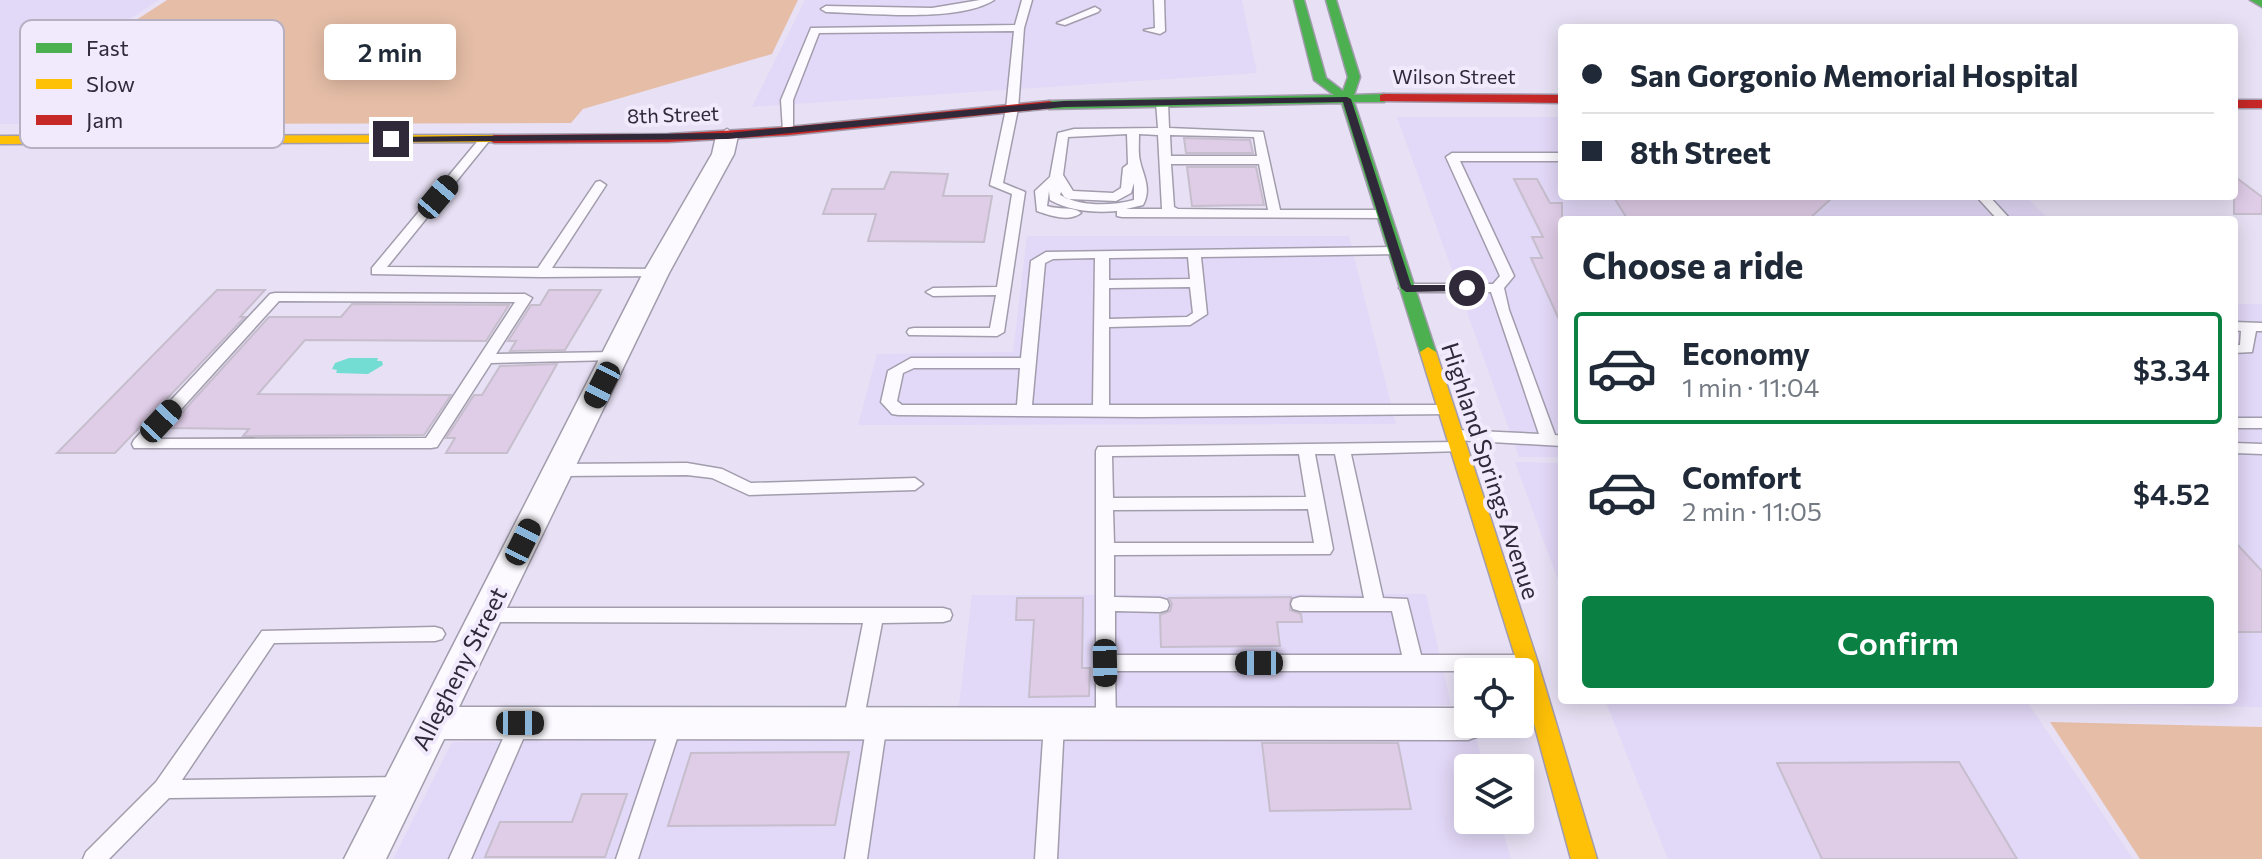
<!DOCTYPE html>
<html lang="en">
<head>
<meta charset="utf-8">
<style>
  :root { --surface:#fff; --page:#f6f6f7; --text:#1f2937; --muted:#747a83; --line:#e0e1e3; --accent:#0b8043 }
  body { margin:0; font-family:Commissioner,sans-serif; background:var(--page); color:var(--text); height:100vh; display:flex; flex-direction:column; font-size:30px; white-space:nowrap }
  * { box-sizing:border-box; margin:0 }
  p { font-size:26px; color:var(--muted) }
  .icon { flex:none; width:44px; height:44px; fill:none; stroke:currentColor; stroke-width:2; stroke-linecap:round; stroke-linejoin:round }
  .map { position:relative; flex:1; overflow:hidden }
  .details { position:absolute; left:1558px; top:216px; width:680px; height:488px; display:flex; flex-direction:column; background:var(--surface); border-radius:8px; box-shadow:0 4px 20px #0003 }
  .details>* { flex:none }
  .top-card { position:absolute; left:1558px; top:24px; width:680px; height:176px; border-radius:8px; box-shadow:0 4px 20px #0003; display:grid; align-content:center; height:176px; padding:0 24px; background:var(--surface) }
  .buttons { position:absolute; left:1454px; top:658px; display:grid; gap:16px }
  .buttons a { display:grid; place-items:center; width:80px; height:80px; border-radius:8px; background:var(--surface); box-shadow:0 4px 20px #0003; font-size:40px }
  .end { position:absolute; width:36px; height:36px; margin:-18px; border:10px solid #2f293a; background:#fff; box-shadow:0 0 0 4px #fff }
  .from { border-radius:50% }
  .bubble { position:absolute; height:56px; border-radius:8px; background:var(--surface); box-shadow:0 4px 20px #0003; font-size:26px; font-weight:600; line-height:56px; text-align:center }
  .car { position:absolute; width:24px; height:48px; margin:-24px -12px; border-radius:10px; box-shadow:0 0 6px 2px #0007; background:linear-gradient(#222 24%,#8ab4d8 0 40%,#222 0 76%,#8ab4d8 0 86%,#222 0) }
  .top-card b { display:flex; align-items:center; gap:28px; height:76px; font-size:30px }
  .top-card b+b { border-top:2px solid var(--line) }
  .top-card i { width:20px; height:20px; background:var(--text) }
  ul { padding:0; list-style:none }
  li { display:flex; align-items:center; gap:24px; height:112px; margin:0 16px 12px; padding:0 8px; border:4px solid transparent; border-radius:8px }
  li div { flex:1 }
  li b { display:block; font-size:30px }
  li em { font-style:normal; font-weight:600 }
  li.selected { border-color:var(--accent) }
  li>.icon { width:72px; height:72px; stroke-width:1.5 }
  h2 { padding:0 24px; font-size:36px; line-height:96px }
  .action { display:flex; gap:16px; margin-top:auto; padding:16px 24px }
  .action a { flex:1; height:92px; border-radius:8px; background:var(--accent); color:#fff; font-size:32px; font-weight:600; line-height:92px; text-align:center }
  .map>svg:first-child { display:block }
  .built { fill:#e2d8f7 }
  .green { fill:#e6bea7 }
  .water { fill:#74ddd3 }
  .building { fill:#dfcce7; stroke:#c6becd; stroke-width:2 }
  .lines { fill:none; stroke-linecap:round; stroke-linejoin:round }
  .lane-casing { stroke:#a29cad; stroke-width:3 }
  .street-casing { stroke:#a29cad; stroke-width:3 }
  .fast-casing { stroke:#a29cad; stroke-width:3 }
  .slow-casing { stroke:#a29cad; stroke-width:3 }
  .jam-casing { stroke:#a29cad; stroke-width:3 }
  .lane { fill:#fcfafe; fill-rule:evenodd }
  .street { fill:#fcfafe; fill-rule:evenodd }
  .fast { fill:#4caf50; fill-rule:evenodd }
  .slow { fill:#ffc107; fill-rule:evenodd }
  .jam { fill:#c62828; fill-rule:evenodd }
  .route { fill:#2f293a }
  .labels { text-anchor:middle; stroke-width:8; stroke-linejoin:round; paint-order:stroke }
  .far-street-label { font-size:20px; fill:#2f293a; stroke:#f0eafc }
  .street-label { font-size:24px; fill:#2f293a; stroke:#f0eafc }
  .key { fill:#f0eafc; stroke:#b6b0c2; stroke-width:2 }
  .key-label { font-size:22px; fill:#2f293a }
</style>
</head>
<body>
<div class="map">
<svg width="2262" height="859" viewBox="0 0 2262 859">
  <rect width="100%" height="100%" fill="#e8e1f5"/>
  <g class="built">
    <polygon points="0,0 159,0 77,53 176,57 92,124 0,124"/>
    <polygon points="805,0 1242,0 1257,73 752,107"/>
    <polygon points="1397,117 1562,117 1562,196 2025,196 2050,220 1562,220 1562,457 1519,457"/>
    <polygon points="1027,236 1349,236 1396,424 858,425 877,354 1013,352"/>
    <polygon points="2234,304 2262,304 2262,707 2028,703 2133,859 1668,859 1605,700 2234,700"/>
    <polygon points="1515,462 1562,463 1562,591"/>
    <polygon points="1426,594 1451,705 958,713 972,595"/>
    <polygon points="1474,732 1485,768 1468,768 1468,820 1500,820 1511,859 393,859 452,742"/>
  </g>
  <g class="green">
    <polygon points="167,0 798,0 772,54 583,109 571,123 115,124 206,55 93,48"/>
    <polygon points="2050,722 2262,727 2262,859 2140,859"/>
  </g>
  <polygon class="water" points="349,358 378,358 377,361 382,361 383,365 368,374 336,373 337,370 332,369 335,363"/>
  <g class="building">
    <polygon points="1184,138 1250,140 1253,153 1186,153"/>
    <polygon points="1187,167 1256,167 1264,205 1192,206"/>
    <polygon points="891,172 948,174 943,196 992,196 984,242 868,241 876,214 823,214 832,189 884,189"/>
    <polygon points="2234,176 2262,197 2262,214 2234,214"/>
    <polygon points="1514,179 1537,179 1550,203 1562,203 1562,326 1531,258 1542,258 1532,237 1543,237"/>
    <polygon points="1613,196 1834,196 1808,220 1628,220"/>
    <polygon points="217,290 265,290 240,317 245,317 115,453 57,453"/>
    <polygon points="549,290 601,290 565,350 510,351 516,341 508,341 531,305 540,305"/>
    <polygon points="352,304 509,305 486,341 305,340 258,394 451,395 424,435 243,436 249,429 168,428 269,317 341,317"/>
    <polygon points="557,364 507,453 446,453 455,438 446,438 474,395 482,395 500,366"/>
    <polygon points="2234,541 2262,571 2262,632 2234,632"/>
    <polygon points="1291,597 1290,610 1301,614 1302,622 1277,622 1280,646 1161,647 1160,615 1170,611 1172,604 1169,598"/>
    <polygon points="1017,598 1083,598 1082,668 1090,668 1089,696 1029,697 1034,620 1016,620"/>
    <polygon points="1262,743 1398,743 1411,809 1270,811"/>
    <polygon points="849,752 835,825 668,826 691,753"/>
    <polygon points="1959,762 2017,859 1822,859 1777,763"/>
    <polygon points="582,794 627,794 605,857 485,857 500,822 572,822"/>
  </g>
  <g class="lines">
    <g class="lane-casing">
      <g id="lane">
        <path d="M980,0H994C958,23 869,13 826,12L821,9L826,6L932,8Z"/>
        <polygon points="1022,0 1032,0 1024,28 1018,109 1003,183 1025,192 1004,332 997,336 909,335 907,332 909,329 914,328 990,328 996,295 933,296 926,292 933,288 997,287 1012,194 990,185 1006,109 1014,31 819,33 793,100 793,133 783,131 781,100 811,28 1015,25"/>
        <polygon points="1154,0 1164,0 1165,31 1160,34 1144,30 1155,28"/>
        <polygon points="1095,7 1100,10 1098,12 1065,25 1057,23"/>
        <path d="M1162,99L1168,102L1169,128L1263,132L1280,210H1383L1389,214L1383,218L1122,217L1117,216V211C1094,213 1070,211 1050,200L1049,191L1047,206C1058,210 1073,206 1081,213C1069,222 1051,216 1037,211L1035,191L1050,177L1058,133L1074,129L1158,128L1156,102ZM1127,134L1128,164L1123,168L1121,188L1113,193L1073,191L1063,175L1068,137ZM1139,134L1158,135L1162,209H1126L1143,205C1152,189 1143,175 1140,161C1138,153 1139,143 1139,134ZM1170,135L1254,137L1257,156H1171ZM1171,164H1259L1268,210L1178,209L1174,207ZM1134,183V200C1111,206 1082,207 1060,195L1061,192L1065,198L1069,199L1116,201L1131,193Z"/>
        <polygon points="485,136 491,139 489,141 387,267 538,268 596,182 600,181 606,185 552,268 656,269 663,273 661,276 542,277 372,274 372,268 481,137"/>
        <polygon points="1452,153 1562,153 1562,161 1460,161 1514,276 1504,288 1509,310 1555,435 1562,436 1562,446 1456,440 1448,435 1456,430 1539,434 1491,292 1406,292 1399,288 1406,284 1493,284 1500,276 1446,157"/>
        <polygon points="1976,196 1989,196 2011,220 1998,220"/>
        <path d="M1395,247L1402,251L1400,254L1201,257L1207,314L1190,325L1109,327V405H1445L1453,410L1451,414L1141,417L898,415L892,414L881,402L888,371L911,358H1021L1031,261L1046,252ZM1188,257L1190,279L1109,280V258ZM1095,258L1093,405H1032L1045,263L1053,259ZM1190,287L1193,313L1187,317L1109,319V288ZM914,368H1020L1017,405H902L897,401L903,373Z"/>
        <path d="M275,293L525,294L532,298L496,354L616,352L623,356L616,360L491,363L437,447L431,448H134L132,444L134,440L270,294ZM279,301L515,302L426,438L154,439Z"/>
        <polygon points="2234,322 2262,323 2262,331 2256,331 2252,352 2234,353 2234,345 2240,345 2241,331 2234,330"/>
        <rect x="2234" y="418" width="28" height="10"/>
        <path d="M1457,442L1465,447L1463,451L1351,454L1383,598L1407,599L1421,655H1519L1526,658L1529,663L1526,668L1519,671H1115L1116,724L1113,730L1106,732L1099,730L1096,724V451L1098,447ZM1299,454L1306,497L1113,498L1112,456ZM1315,454H1335L1364,598L1300,597L1293,599L1291,604L1293,609L1300,611H1392L1402,655H1115V611L1160,612L1167,610L1169,605L1167,600L1160,598L1114,597V555L1330,554L1333,549ZM1308,509L1314,543H1114L1113,510Z"/>
        <polygon points="2234,443 2262,444 2262,454 2234,453"/>
        <polygon points="687,463 722,469 751,483 915,478 923,484 915,490 749,495 712,478 687,475 560,476 552,470 560,464"/>
        <polygon points="487,608 943,608 950,610 952,615 950,620 943,622 882,623 863,723 860,729 853,731 846,729 843,723 863,623 487,622 480,620 478,615 480,610"/>
        <polygon points="435,627 442,629 445,634 442,639 435,641 274,643 182,780 401,777 409,780 412,786 409,792 401,795 169,798 109,859 83,859 86,852 156,782 262,631"/>
        <polygon points="520,715 527,717 530,723 471,859 449,859 510,723 513,717"/>
        <polygon points="672,715 679,717 682,723 638,859 616,859 662,723 665,717"/>
        <polygon points="877,715 884,717 887,723 867,859 845,859 867,723 870,717"/>
        <polygon points="1054,716 1061,718 1064,724 1057,859 1035,859 1044,724 1047,718"/>
      </g>
    </g>
    <g class="street-casing">
      <polygon id="street" points="727,129 738,136 734,154 669,273 459,707 1468,708 1468,724 1487,724 1482,735 1468,740 444,739 386,859 344,859 643,273 712,154 716,136"/>
    </g>
    <g class="fast-casing">
      <g id="fast">
        <polygon points="1294,0 1304,0 1326,78 1343,91 1348,77 1326,0 1336,0 1360,77 1354,95 1384,94 1390,98 1384,102 1354,102 1436,352 1434,356 1422,356 1420,352 1342,103 1049,109 1043,105 1049,101 1334,95 1314,80"/>
        <polygon points="2250,0 2262,0 2262,7"/>
      </g>
    </g>
    <g class="slow-casing">
      <g id="slow">
        <polygon points="494,135 501,139 499,142 0,144 0,136"/>
        <polygon points="1428,347 1436,352 1538,663 1597,859 1571,859 1520,672 1420,352"/>
      </g>
    </g>
    <g class="jam-casing">
      <g id="jam">
        <polygon points="1384,94 1562,95 1562,103 1380,101 1380,95"/>
        <rect x="2234" y="100" width="28" height="8"/>
        <polygon points="1049,101 1053,102 1053,108 789,135 668,142 494,143 487,139 494,135 668,134 789,127"/>
      </g>
    </g>
    <use href="#lane" class="lane"/>
    <use href="#street" class="street"/>
    <use href="#fast" class="fast"/>
    <use href="#slow" class="slow"/>
    <use href="#jam" class="jam"/>
  </g>
  <polygon class="route" points="1347,97 1351,99 1411,285 1467,285 1472,288 1471,291 1406,292 1401,288 1343,102 1064,107 727,139 391,142 387,139 391,137 727,133 1064,101"/>
  <g class="labels">
    <g class="far-street-label">
      <text x="1454" y="84">Wilson Street</text>
      <text transform="translate(673 115) rotate(-2)" y="7">8th Street</text>
    </g>
    <g class="street-label">
      <text transform="translate(1490 471) rotate(72)" y="8">Highland Springs Avenue</text>
      <text transform="translate(460 669) rotate(-63)" y="8">Allegheny Street</text>
    </g>
  </g>
  <rect x="20" y="20" width="264" height="128" rx="12" class="key"/>
  <rect x="36" y="43" width="36" height="10" fill="#4caf50"/>
  <rect x="36" y="79" width="36" height="10" fill="#ffc107"/>
  <rect x="36" y="115" width="36" height="10" fill="#c62828"/>
  <g class="key-label">
    <text x="86" y="56">Fast</text>
    <text x="86" y="92">Slow</text>
    <text x="86" y="128">Jam</text>
  </g>
</svg>
<div class="buttons">
<a><svg class="icon" aria-label="locate" viewBox="0 0 24 24"><circle cx="12" cy="12" r="6"/><path d="M12 2v4M12 18v4M2 12h4M18 12h4"/></svg></a>
<a><svg class="icon" aria-label="layers" viewBox="0 0 24 24"><path d="M12 4l9 5-9 5-9-5zM3 14l9 5 9-5"/></svg></a>
</div>
<i class="end from" style="left:1467px;top:288px"></i>
<i class="end" style="left:391px;top:139px"></i>
<div class="bubble" style="left:324px;top:24px;width:132px">2 min</div>
<i class="car" style="left:438px;top:197px;rotate:40deg"></i>
<i class="car" style="left:602px;top:385px;rotate:207deg"></i>
<i class="car" style="left:161px;top:421px;rotate:43deg"></i>
<i class="car" style="left:523px;top:542px;rotate:26deg"></i>
<i class="car" style="left:1105px;top:663px;rotate:179deg"></i>
<i class="car" style="left:1259px;top:663px;rotate:270deg"></i>
<i class="car" style="left:520px;top:723px;rotate:90deg"></i>
<div class="top-card">
<b><i class="from"></i>San Gorgonio Memorial Hospital</b>
<b><i></i>8th Street</b>
</div>
<section class="details">
<h2>Choose a ride</h2>
<ul>
<li class="selected"><svg class="icon" aria-label="car" viewBox="0 0 24 24"><path d="M5 17H2v-5l4-1 3-4h7l3 4 3 1v5h-3M9 17h6M6 11h13"/><circle cx="7" cy="17" r="2"/><circle cx="17" cy="17" r="2"/></svg><div><b>Economy</b><p>1 min · 11:04</p></div><em>$3.34</em></li>
<li><svg class="icon" aria-label="car" viewBox="0 0 24 24"><path d="M5 17H2v-5l4-1 3-4h7l3 4 3 1v5h-3M9 17h6M6 11h13"/><circle cx="7" cy="17" r="2"/><circle cx="17" cy="17" r="2"/></svg><div><b>Comfort</b><p>2 min · 11:05</p></div><em>$4.52</em></li>
</ul>
<div class="action"><a>Confirm</a></div>
</section>
</div>
</body>
</html>
